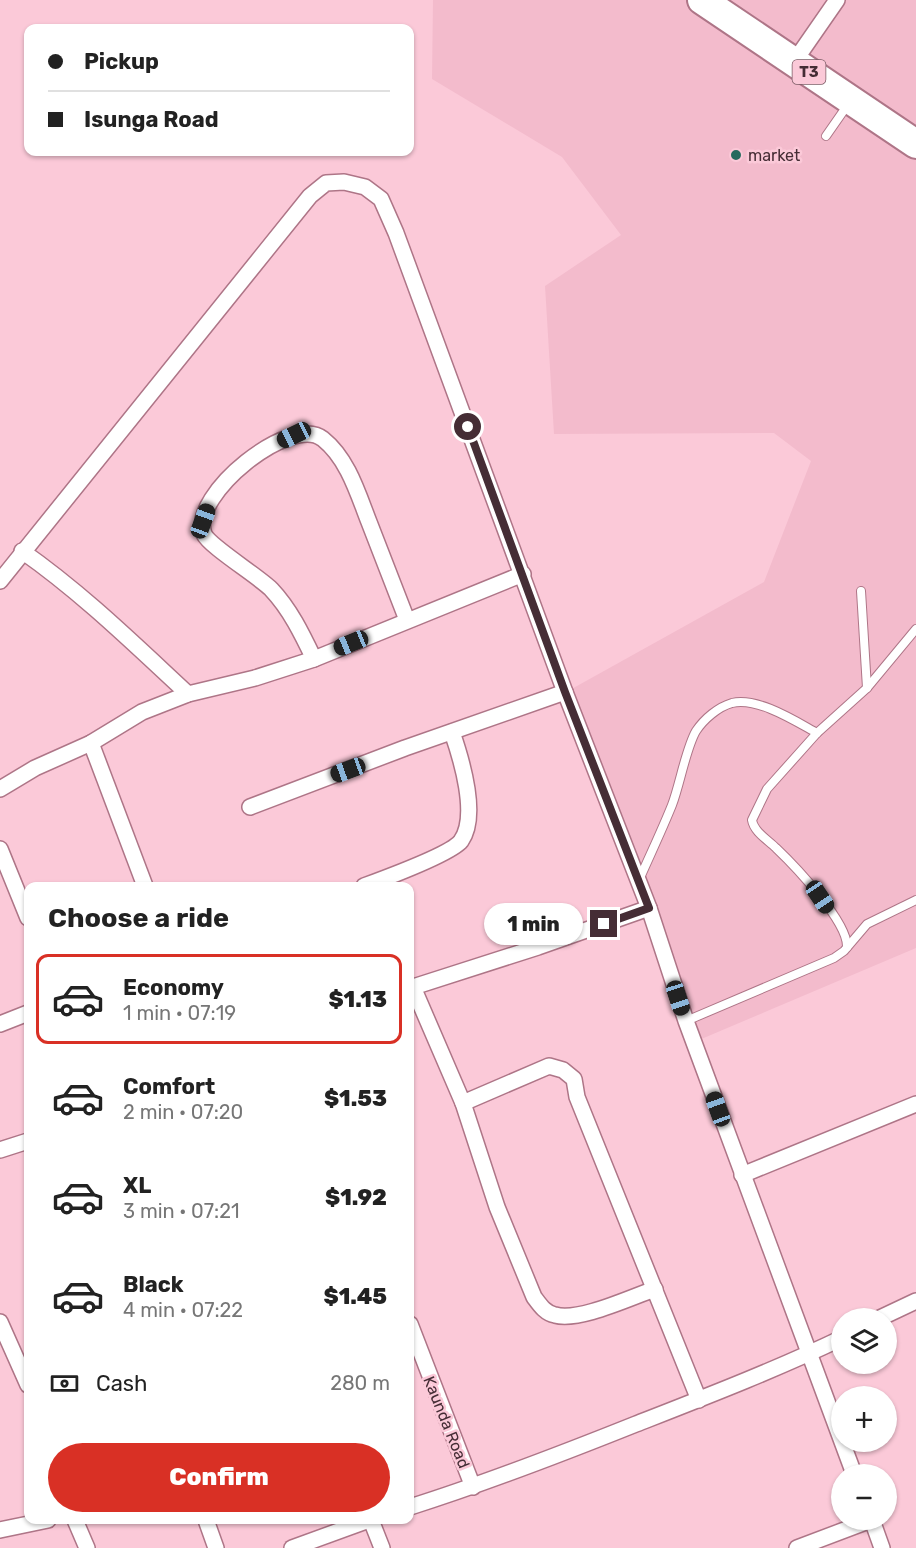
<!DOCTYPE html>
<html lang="en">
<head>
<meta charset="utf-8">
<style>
  :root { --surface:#fff; --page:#f6f6f6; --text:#222; --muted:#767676; --line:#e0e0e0; --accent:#d93025 }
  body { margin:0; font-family:Rubik,sans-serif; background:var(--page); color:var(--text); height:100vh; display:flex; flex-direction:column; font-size:22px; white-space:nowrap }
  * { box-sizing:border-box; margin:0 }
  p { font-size:20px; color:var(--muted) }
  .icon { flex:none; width:33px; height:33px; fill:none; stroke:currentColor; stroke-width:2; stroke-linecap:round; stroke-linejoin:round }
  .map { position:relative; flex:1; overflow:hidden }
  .sheet { position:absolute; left:24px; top:882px; width:390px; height:642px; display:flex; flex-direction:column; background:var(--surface); border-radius:12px; box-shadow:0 2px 4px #0004 }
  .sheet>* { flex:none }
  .guide { position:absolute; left:24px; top:24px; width:390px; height:132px; border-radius:12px; box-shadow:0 2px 4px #0004; display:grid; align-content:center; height:132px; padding:0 24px; background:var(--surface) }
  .fabs { position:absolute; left:831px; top:1308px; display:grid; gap:12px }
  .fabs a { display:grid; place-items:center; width:66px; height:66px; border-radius:50%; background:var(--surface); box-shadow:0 2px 4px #0004; font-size:30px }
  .end { position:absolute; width:27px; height:27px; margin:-14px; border:8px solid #452d35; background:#fff; box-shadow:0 0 0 3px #fff }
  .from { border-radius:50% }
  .bubble { position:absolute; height:42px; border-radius:21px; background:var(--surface); box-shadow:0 2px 4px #0004; font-size:20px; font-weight:800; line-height:42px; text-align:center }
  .car { position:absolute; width:18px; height:36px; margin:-18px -9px; border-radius:8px; box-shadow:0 0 4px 2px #0007; background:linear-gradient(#222 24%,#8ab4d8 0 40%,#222 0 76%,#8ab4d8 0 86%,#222 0) }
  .guide b { display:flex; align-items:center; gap:21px; height:57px; font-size:22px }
  .guide b+b { border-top:2px solid var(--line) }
  .guide i { width:15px; height:15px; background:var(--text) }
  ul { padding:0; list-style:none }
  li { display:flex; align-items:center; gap:18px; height:90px; margin:0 12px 9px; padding:0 12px; border:3px solid transparent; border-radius:12px }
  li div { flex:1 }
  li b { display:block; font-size:22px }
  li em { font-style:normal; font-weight:800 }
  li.active { border-color:var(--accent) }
  li>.icon { width:54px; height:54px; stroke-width:1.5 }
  h2 { padding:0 24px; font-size:27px; line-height:72px }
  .pay { display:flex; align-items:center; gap:15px; height:66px; padding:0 24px; font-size:22px }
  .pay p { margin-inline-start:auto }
  .action { display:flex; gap:12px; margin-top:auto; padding:12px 24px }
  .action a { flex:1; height:69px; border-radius:36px; background:var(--accent); color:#fff; font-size:24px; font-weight:800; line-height:69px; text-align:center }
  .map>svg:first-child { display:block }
  .built { fill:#f3bbcc }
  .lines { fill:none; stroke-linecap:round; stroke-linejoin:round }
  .lane-casing { stroke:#ae7587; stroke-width:10 }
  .street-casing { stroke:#ae7587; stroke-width:18 }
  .highway-casing { stroke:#ae7587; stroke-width:32 }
  .lane { stroke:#fff; stroke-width:8 }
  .street { stroke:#fff; stroke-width:15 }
  .highway { stroke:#fff; stroke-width:28 }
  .route { stroke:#452d35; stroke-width:8 }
  .poi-dot { fill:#256a5e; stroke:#fbc9d8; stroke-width:2 }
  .labels { text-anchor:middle; stroke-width:5; stroke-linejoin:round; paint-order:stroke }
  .shield { fill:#fbc9d8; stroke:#7c5c66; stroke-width:1.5 }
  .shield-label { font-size:15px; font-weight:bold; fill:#452d35 }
  .poi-label { font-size:16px; fill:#452d35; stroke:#fbc9d8; text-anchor:start }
  .street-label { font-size:16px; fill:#452d35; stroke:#fbc9d8 }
</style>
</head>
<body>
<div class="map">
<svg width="916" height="1548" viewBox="0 0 916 1548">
  <rect width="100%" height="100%" fill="#fbc9d8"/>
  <polygon class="built" points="433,0 916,0 916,948 699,1040 568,691 764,582 811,461 774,433 554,434 545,286 621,235 562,157 432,79"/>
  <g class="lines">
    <g class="lane-casing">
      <g id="lane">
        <polyline points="826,136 849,103"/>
        <polyline points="861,591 867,688"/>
        <path d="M639,880C650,855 662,830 672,805C680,784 686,748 696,731C704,719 718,707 732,703C758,697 795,721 817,733"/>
        <path d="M847,947C848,922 795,866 776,848C768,840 754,832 752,820L767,789L817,733L867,688L916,629"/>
        <polyline points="686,1021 834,958 844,951 867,924 916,900"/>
      </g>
    </g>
    <g class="street-casing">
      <g id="street">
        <polyline points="794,62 837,0"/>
        <path d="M22,551C82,593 134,644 188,694"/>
        <polyline points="0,581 310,196 326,183 344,182 365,187 381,199 396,233 565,692 649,908 686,1021 854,1474"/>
        <path d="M314,659C302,634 290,609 271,589C258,576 209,546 204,534C189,495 292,413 323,439C348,459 358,494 369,522C382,555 394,587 407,620"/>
        <polyline points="91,743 145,886"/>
        <polyline points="0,789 35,768 91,743 142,712 188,694 255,678 314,659 523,574"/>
        <polyline points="250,807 405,748 565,692"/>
        <polyline points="0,849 28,918"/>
        <path d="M364,886C383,879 451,854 461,841C479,816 461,758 452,732"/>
        <path d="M413,987L463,1103L497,1207L534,1297C540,1305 545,1313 555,1315C579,1322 631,1297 655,1289"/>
        <polyline points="410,988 538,947 649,908"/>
        <polyline points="0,1024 28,1013"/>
        <polyline points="463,1103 549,1066 563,1070 574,1079 577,1097 699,1400"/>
        <polyline points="0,1150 28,1141"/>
        <polyline points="742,1175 916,1104"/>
        <polyline points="880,1318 916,1301"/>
        <polyline points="0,1322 28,1385"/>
        <polyline points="410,1324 473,1487"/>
        <path d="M410,1507C486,1483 561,1454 636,1424C705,1397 775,1370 842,1338"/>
        <polyline points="75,1520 87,1548"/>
        <polyline points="206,1520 216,1548"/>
        <polyline points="371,1520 382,1548"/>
        <polyline points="872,1520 882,1548"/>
        <polyline points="0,1530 48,1520"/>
        <polyline points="292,1548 369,1520"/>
        <polyline points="797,1548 871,1520"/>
      </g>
    </g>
    <g class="highway-casing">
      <polyline id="highway" points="702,0 916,144"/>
    </g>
    <use href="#lane" class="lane"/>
    <use href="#street" class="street"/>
    <use href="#highway" class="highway"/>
  </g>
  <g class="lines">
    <polyline class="route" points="468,427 565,692 649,908 604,924"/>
  </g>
  <circle class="poi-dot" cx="736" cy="155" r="6"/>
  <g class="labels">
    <rect class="shield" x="792.5" y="60" width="33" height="24" rx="4.5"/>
    <g class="shield-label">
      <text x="809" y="77">T3</text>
    </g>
    <g class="poi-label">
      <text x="748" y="161">market</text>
    </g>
    <g class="street-label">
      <text transform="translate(447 1422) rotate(68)" y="6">Kaunda Road</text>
    </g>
  </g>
</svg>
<div class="fabs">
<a><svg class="icon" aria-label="layers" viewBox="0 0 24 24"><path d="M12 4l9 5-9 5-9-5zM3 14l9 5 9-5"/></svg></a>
<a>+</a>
<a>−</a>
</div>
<i class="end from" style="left:468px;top:427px"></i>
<i class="end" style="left:604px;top:924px"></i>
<div class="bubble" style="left:484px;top:903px;width:99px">1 min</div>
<i class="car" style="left:294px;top:435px;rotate:244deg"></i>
<i class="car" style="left:203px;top:521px;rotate:20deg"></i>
<i class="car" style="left:351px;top:643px;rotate:248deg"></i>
<i class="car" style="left:348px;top:770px;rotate:250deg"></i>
<i class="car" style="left:820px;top:897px;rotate:146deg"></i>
<i class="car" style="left:678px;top:998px;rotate:162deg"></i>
<i class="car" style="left:718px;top:1109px;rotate:340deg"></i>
<div class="guide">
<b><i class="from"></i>Pickup</b>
<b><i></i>Isunga Road</b>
</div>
<section class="sheet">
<h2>Choose a ride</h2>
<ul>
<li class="active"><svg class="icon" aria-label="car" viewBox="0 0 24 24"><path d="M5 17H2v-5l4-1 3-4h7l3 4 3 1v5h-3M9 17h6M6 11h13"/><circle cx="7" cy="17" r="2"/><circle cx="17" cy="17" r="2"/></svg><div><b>Economy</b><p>1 min · 07:19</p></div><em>$1.13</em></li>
<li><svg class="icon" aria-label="car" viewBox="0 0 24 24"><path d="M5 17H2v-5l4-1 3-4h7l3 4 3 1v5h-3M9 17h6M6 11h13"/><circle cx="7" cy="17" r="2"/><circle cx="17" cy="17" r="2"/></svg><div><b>Comfort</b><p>2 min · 07:20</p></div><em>$1.53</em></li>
<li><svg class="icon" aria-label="car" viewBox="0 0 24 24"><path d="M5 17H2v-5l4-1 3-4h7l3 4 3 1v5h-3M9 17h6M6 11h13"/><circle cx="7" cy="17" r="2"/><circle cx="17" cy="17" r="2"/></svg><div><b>XL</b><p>3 min · 07:21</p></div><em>$1.92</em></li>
<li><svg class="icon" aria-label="car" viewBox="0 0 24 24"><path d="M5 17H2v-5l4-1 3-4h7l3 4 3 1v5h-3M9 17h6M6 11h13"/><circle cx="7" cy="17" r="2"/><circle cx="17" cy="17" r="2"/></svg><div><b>Black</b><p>4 min · 07:22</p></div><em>$1.45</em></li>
</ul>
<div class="pay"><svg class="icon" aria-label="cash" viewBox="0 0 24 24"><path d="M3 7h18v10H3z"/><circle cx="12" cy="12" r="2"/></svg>Cash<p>280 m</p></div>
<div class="action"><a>Confirm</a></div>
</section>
</div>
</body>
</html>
